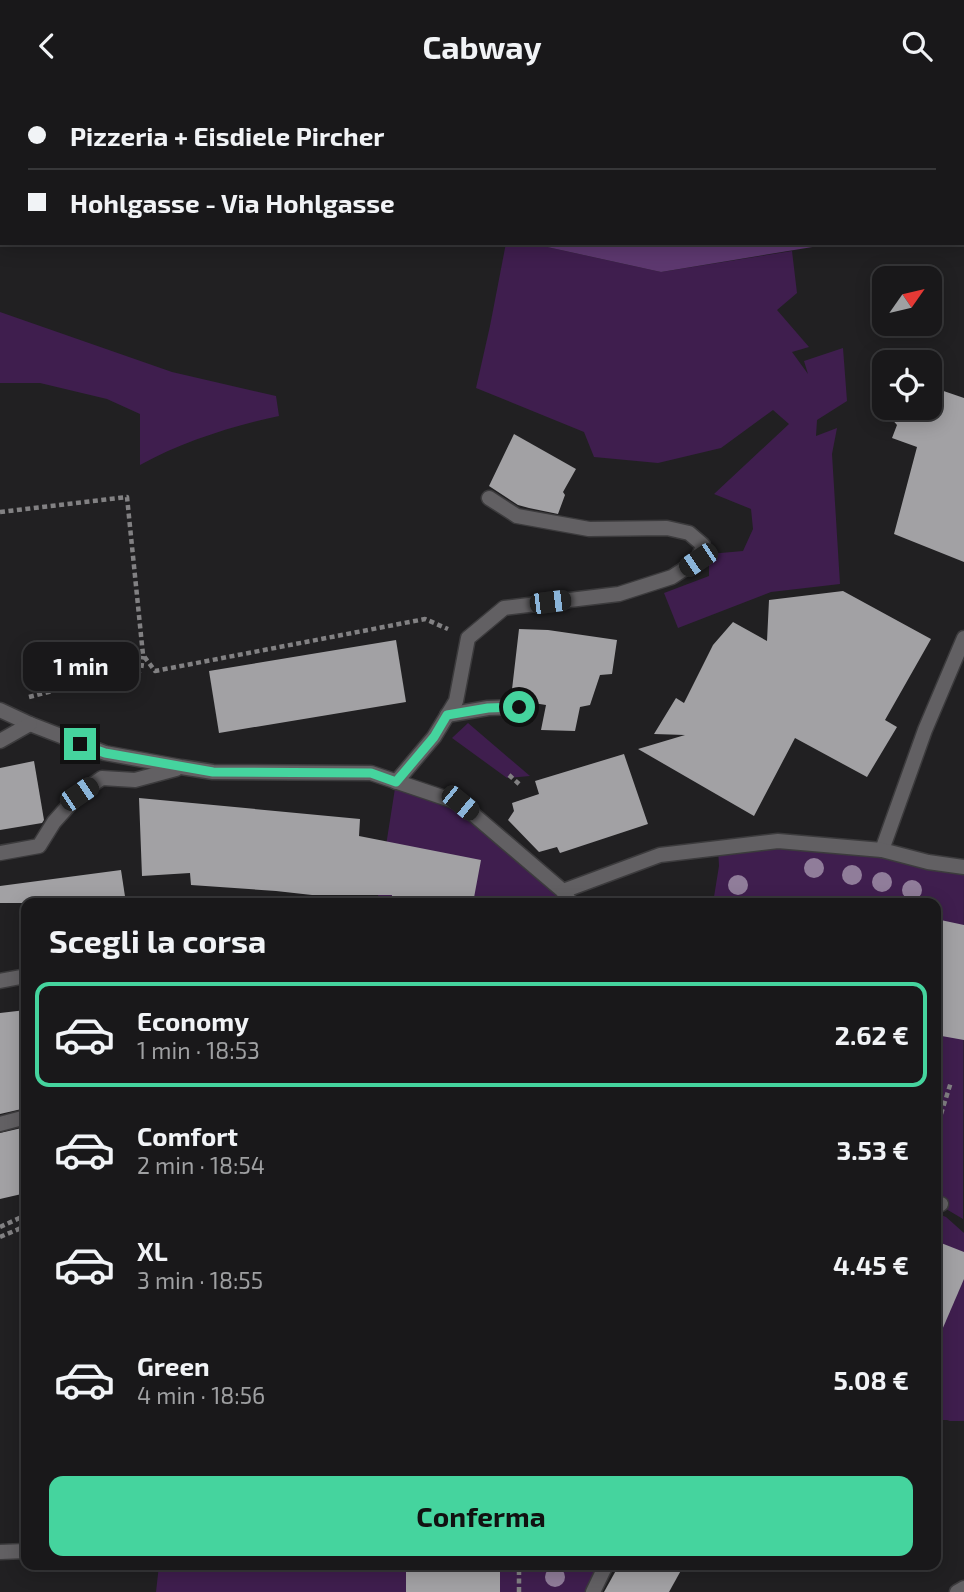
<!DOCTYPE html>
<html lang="it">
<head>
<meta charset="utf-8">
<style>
  :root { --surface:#19181a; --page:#262527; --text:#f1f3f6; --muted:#9fa0a2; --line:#373739; --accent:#45d49e }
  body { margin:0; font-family:"Exo 2",sans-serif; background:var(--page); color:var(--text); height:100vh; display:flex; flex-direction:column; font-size:26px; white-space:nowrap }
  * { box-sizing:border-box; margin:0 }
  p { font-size:23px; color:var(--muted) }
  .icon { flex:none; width:38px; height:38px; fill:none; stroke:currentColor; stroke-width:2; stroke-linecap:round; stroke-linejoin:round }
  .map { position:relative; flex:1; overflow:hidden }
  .sheet { position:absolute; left:21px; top:807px; width:920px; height:672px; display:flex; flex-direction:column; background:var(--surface); border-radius:14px; box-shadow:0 4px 18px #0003,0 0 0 2px var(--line) }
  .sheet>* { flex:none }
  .hud { position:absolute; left:0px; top:0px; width:964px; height:154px; box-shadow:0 4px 18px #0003,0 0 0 2px var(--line); display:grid; align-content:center; height:154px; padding:0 28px; background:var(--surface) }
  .needle { width:46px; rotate:56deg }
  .fabs { position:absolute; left:872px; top:175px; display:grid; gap:14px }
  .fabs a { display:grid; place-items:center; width:70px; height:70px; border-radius:14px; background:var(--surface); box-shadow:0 4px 18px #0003,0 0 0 2px var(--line); font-size:35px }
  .end { position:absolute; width:32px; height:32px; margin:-16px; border:9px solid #45d49e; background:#111; box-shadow:0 0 0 4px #111 }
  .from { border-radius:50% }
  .bubble { position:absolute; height:49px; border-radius:14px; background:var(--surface); box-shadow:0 4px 18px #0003,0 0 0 2px var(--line); font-size:23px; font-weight:700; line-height:49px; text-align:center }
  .car { position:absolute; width:21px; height:42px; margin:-21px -10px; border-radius:9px; box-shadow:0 0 5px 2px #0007; background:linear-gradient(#222 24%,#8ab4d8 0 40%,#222 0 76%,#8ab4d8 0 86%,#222 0) }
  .hud b { display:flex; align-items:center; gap:24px; height:66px; font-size:26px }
  .hud b+b { border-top:2px solid var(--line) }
  .hud i { width:18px; height:18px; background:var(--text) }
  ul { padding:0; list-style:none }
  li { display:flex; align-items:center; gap:21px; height:105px; margin:0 14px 10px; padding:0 14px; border:4px solid transparent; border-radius:14px }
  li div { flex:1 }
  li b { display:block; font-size:26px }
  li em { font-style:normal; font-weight:700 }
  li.active { border-color:var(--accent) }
  li>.icon { width:63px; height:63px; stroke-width:1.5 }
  h2 { padding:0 28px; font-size:32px; line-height:84px }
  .button { display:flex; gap:14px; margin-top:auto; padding:14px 28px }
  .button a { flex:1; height:80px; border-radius:14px; background:var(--accent); color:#111; font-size:28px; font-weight:700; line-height:80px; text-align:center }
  header { display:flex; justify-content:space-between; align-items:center; height:91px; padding:0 28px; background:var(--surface); font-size:32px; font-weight:700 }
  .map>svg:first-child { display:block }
  .green { fill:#3f1e4e }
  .forest { fill:#5d386f }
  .building { fill:#a2a1a4 }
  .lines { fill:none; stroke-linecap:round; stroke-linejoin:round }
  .lane-casing { stroke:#3c3b3d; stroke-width:17 }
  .path { stroke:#828183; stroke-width:4.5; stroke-dasharray:5 3.5; stroke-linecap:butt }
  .lane { stroke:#626063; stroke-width:14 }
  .tree { fill:#907d9a }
  .route { stroke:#45d49e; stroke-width:9 }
</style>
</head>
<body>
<header><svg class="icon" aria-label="back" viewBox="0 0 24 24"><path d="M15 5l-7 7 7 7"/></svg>Cabway<svg class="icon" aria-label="search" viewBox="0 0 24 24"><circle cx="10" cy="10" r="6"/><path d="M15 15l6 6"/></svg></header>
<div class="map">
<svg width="964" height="1501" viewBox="0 0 964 1501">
  <rect width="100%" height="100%" fill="#212022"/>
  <g class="green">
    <polygon points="506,152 529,152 661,181 792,160 797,202 777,219 809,256 792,261 808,283 804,270 843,257 847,310 817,329 816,345 837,337 832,363 840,493 771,501 678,537 664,502 709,485 709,463 743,460 753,438 751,418 714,403 789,333 773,319 721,357 658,372 594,366 584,341 476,297 490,235"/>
    <path d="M0,221L172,281L276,305L279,325C232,335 182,351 140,374V323L107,308L40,292H0Z"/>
    <polygon points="468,632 530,685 507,687 452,647"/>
    <polygon points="396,691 460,712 571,812 377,812"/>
    <polygon points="778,750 964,776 963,1128 936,1112 936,812 713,812 719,775 718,757"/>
    <polygon points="936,1122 946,1126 964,1142 964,1330 950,1330 947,1329 936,1329"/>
    <polygon points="159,1474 307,1474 311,1475 312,1474 606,1474 593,1501 156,1501"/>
  </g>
  <g class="forest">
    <polygon points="528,0 879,0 880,2 527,2"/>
    <polygon points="529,152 837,152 661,181"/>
  </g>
  <g class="building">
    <polygon points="929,295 964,307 964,471 894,443 917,356 892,347 897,334 882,317 929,317"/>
    <polygon points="514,343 576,378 563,401 565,404 558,423 529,417 518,414 489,395"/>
    <polygon points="843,500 931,548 885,629 897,636 867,686 795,647 754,725 638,658 685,644 654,643 676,607 684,612 713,554 733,531 767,550 769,509"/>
    <polygon points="519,538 548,539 617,549 612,583 600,584 590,614 580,616 575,640 541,639 546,614 527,611 519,606 511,607"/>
    <polygon points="396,549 406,611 219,642 209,580"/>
    <polygon points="624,663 648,733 560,762 557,756 539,761 508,729 514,720 512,712 539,703 535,690"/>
    <polygon points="34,670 44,729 42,732 0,739 0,677"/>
    <polygon points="139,707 360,728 359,745 481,769 473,812 391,812 392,804 312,804 276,800 191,794 190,782 142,785"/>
    <polygon points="121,779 126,812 0,812 0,795"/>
    <polygon points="936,828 964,834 964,949 936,944"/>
    <polygon points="26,919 26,1017 0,1023 0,922"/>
    <polygon points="26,1036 26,1102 0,1108 0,1042"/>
    <polygon points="936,1150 964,1161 964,1188 936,1253"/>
    <rect x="406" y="1474" width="94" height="27"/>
    <polygon points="619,1474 684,1474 669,1501 604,1501"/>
  </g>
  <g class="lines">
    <g class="lane-casing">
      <g id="lane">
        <polyline points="0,619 30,633 105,662 181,676 213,681 371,682 460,712 563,800 571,812"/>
        <polyline points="447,624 488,617 519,616"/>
        <polyline points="0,650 30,633"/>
        <polyline points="396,691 434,646 456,610 468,547 504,517 619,503 672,486 698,469 703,454 689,442 667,437 589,438 517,425 489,407"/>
        <polyline points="882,759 925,639 964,547"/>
        <polyline points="0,762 39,755 54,731 79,703 102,687 135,689 176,678"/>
        <polyline points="563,800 660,764 778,750 882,759 928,771 964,776"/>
        <polyline points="0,890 26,885"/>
        <polyline points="0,1033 26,1026"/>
        <polyline points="936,1112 941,1113"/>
        <polyline points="0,1461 26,1460"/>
        <polyline points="593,1501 606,1474"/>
        <polyline points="957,1501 964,1497"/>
      </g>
    </g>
    <g class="path">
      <polyline points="847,0 848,2"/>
      <polyline points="962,51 964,51"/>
      <polyline points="0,421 127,406 143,564 155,580 425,528 448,538"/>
      <polyline points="29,606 64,597 132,587 141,579 143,565"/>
      <polyline points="509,684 519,693"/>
      <polyline points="936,1039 951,991"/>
      <polyline points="0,1136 26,1124"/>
      <polyline points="0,1146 26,1135"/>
      <polyline points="519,1501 519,1474"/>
    </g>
    <use href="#lane" class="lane"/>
  </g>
  <g class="tree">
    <circle cx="814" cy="777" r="10"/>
    <circle cx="852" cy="784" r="10"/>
    <circle cx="882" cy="791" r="10"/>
    <circle cx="738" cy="794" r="10"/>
    <circle cx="912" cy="799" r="10"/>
    <circle cx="555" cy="1486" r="10"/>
  </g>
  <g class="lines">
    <polyline class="route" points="80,653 105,662 213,681 371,682 396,691 434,646 447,624 488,617 519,616"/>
  </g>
</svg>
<div class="fabs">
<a><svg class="needle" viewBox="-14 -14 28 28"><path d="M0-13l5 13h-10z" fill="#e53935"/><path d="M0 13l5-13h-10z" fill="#9fa0a2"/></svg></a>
<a><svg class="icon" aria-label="locate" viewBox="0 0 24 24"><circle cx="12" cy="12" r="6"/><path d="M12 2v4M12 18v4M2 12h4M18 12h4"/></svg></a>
</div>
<i class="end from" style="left:519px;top:616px"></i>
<i class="end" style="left:80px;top:653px"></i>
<div class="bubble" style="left:23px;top:551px;width:116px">1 min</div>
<i class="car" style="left:698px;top:469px;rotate:236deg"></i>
<i class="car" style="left:550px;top:511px;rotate:83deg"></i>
<i class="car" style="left:79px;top:703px;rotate:56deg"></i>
<i class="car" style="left:460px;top:712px;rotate:129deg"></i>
<div class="hud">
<b><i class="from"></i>Pizzeria + Eisdiele Pircher</b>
<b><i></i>Hohlgasse - Via Hohlgasse</b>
</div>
<section class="sheet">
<h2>Scegli la corsa</h2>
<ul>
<li class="active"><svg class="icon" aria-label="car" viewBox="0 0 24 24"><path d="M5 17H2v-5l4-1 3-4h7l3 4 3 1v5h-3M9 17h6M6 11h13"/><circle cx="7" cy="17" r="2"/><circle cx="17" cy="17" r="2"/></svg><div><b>Economy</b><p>1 min · 18:53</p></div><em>2.62 €</em></li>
<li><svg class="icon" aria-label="car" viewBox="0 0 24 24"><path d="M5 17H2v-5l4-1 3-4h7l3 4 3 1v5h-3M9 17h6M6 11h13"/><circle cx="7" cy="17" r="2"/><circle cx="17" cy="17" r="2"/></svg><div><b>Comfort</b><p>2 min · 18:54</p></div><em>3.53 €</em></li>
<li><svg class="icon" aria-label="car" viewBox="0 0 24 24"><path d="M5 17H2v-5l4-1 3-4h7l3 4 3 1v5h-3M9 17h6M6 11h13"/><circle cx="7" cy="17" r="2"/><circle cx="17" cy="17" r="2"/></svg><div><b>XL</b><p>3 min · 18:55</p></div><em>4.45 €</em></li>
<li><svg class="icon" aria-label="car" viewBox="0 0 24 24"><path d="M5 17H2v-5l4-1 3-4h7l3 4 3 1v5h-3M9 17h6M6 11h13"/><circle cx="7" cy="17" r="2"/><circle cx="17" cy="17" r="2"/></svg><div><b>Green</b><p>4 min · 18:56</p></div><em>5.08 €</em></li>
</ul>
<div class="button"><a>Conferma</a></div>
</section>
</div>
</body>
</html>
